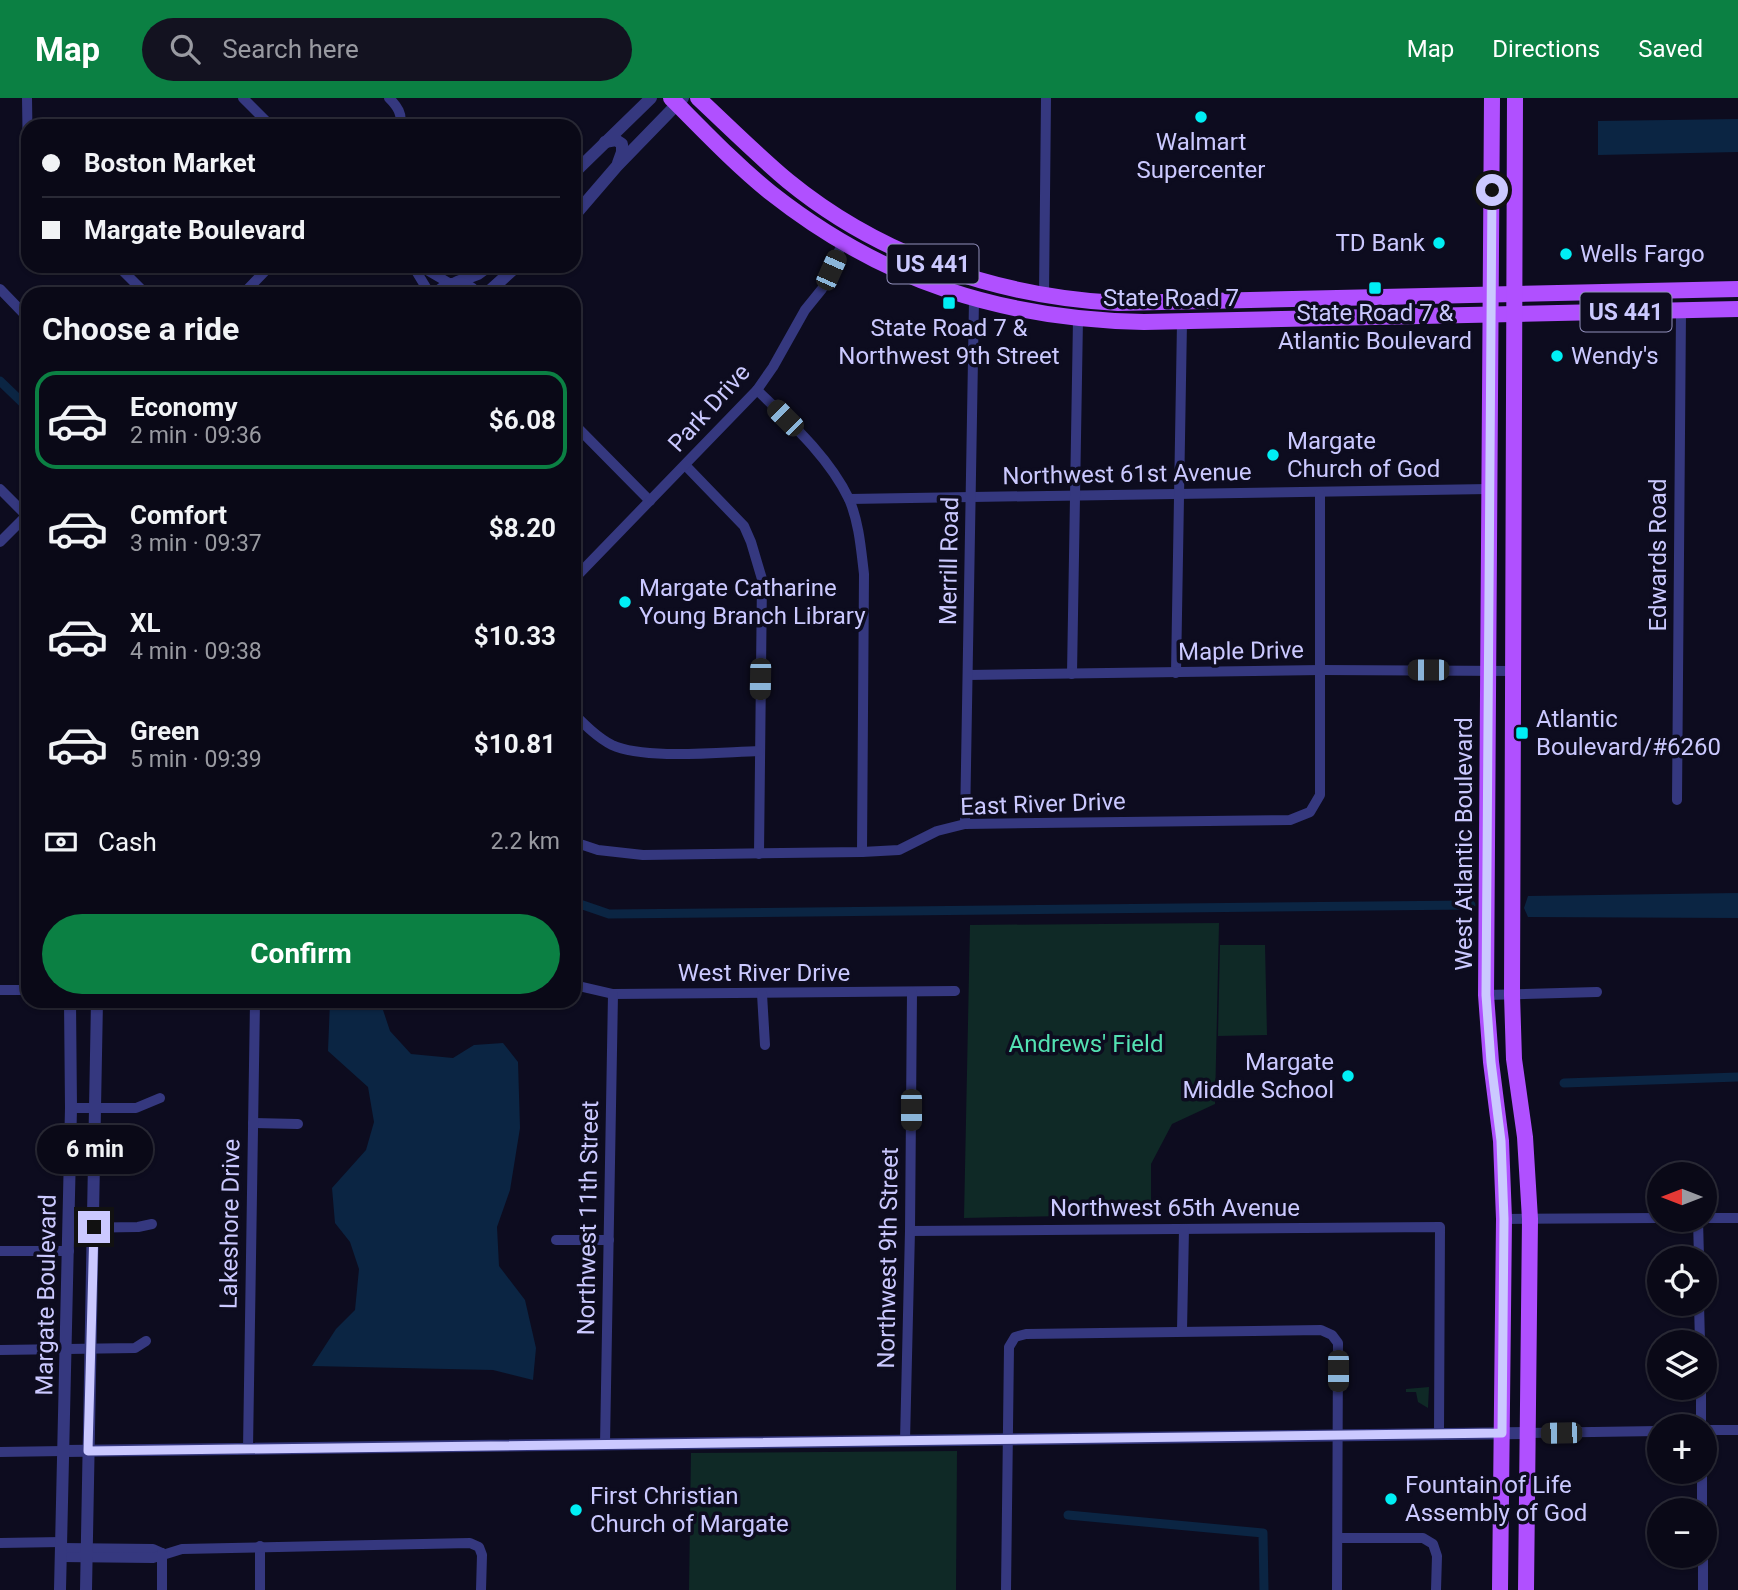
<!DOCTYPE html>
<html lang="en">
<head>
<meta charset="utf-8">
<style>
  :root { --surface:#0a0917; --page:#131220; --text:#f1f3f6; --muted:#999aa1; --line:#2a2a36; --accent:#0b8043 }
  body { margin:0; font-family:Roboto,sans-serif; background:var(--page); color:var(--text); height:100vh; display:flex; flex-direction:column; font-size:26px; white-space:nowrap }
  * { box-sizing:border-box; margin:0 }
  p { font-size:23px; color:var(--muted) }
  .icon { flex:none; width:38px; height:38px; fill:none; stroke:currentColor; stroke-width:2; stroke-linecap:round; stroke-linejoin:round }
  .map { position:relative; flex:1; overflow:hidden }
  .sheet { position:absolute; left:21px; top:189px; width:560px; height:721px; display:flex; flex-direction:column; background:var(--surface); border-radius:21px; box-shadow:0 2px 5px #0004,0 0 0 2px var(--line) }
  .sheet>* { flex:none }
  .top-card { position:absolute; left:21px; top:21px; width:560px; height:154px; border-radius:21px; box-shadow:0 2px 5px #0004,0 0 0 2px var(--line); display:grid; align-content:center; height:154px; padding:0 21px; background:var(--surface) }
  .needle { width:46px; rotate:270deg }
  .tools { position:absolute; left:1647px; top:1064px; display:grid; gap:14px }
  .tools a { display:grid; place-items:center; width:70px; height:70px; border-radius:50%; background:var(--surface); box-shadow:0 2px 5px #0004,0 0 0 2px var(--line); font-size:35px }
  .end { position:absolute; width:32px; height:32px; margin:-16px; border:9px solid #cbc9ff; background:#111; box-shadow:0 0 0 4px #111 }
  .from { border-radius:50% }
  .bubble { position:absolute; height:49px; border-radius:24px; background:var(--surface); box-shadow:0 2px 5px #0004,0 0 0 2px var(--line); font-size:23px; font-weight:700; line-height:49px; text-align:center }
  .car { position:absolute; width:21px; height:42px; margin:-21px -10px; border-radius:9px; box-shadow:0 0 5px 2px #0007; background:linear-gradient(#222 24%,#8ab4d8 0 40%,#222 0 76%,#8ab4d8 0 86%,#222 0) }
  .top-card b { display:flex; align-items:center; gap:24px; height:66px; font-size:26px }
  .top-card b+b { border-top:2px solid var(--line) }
  .top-card i { width:18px; height:18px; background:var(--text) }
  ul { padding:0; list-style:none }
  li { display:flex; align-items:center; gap:21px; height:98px; margin:0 14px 10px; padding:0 7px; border:4px solid transparent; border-radius:21px }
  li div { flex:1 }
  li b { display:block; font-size:26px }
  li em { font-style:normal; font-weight:700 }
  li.current { border-color:var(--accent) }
  li>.icon { width:63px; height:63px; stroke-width:1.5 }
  h2 { padding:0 21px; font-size:32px; line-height:84px }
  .pay { display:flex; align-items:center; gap:18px; height:77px; padding:0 21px; font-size:26px }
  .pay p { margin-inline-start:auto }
  .button { display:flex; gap:14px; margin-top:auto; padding:14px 21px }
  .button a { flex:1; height:80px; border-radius:42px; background:var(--accent); color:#fff; font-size:28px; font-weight:700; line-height:80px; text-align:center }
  header { display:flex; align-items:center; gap:42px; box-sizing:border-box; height:98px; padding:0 35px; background:var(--accent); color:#fff }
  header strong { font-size:33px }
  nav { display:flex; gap:38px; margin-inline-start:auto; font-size:24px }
  .search { width:490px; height:63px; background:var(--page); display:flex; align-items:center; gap:18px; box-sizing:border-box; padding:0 24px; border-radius:38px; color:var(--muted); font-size:26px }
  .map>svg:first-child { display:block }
  .green { fill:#0f2926 }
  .water { fill:#0b2543 }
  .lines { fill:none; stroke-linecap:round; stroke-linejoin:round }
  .canal { stroke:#0b2543; stroke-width:9 }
  .minor { stroke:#35387f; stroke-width:10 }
  .tertiary { stroke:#35387f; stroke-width:12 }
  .primary { stroke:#b050ff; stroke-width:16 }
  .route { stroke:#cbc9ff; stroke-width:9 }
  .poi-dot { fill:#00eff4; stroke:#0d0c1f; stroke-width:2.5 }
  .labels { text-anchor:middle; stroke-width:7; stroke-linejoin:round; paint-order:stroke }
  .shield { fill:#0d0c1f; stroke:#9290bc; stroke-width:2 }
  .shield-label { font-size:23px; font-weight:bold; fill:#cbc9ff }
  .poi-label { font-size:24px; fill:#cbc9ff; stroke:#0d0c1f; text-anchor:start }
  .street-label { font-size:24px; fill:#cbc9ff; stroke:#0d0c1f }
  .park-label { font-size:24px; fill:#53e1b2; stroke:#0d0c1f }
</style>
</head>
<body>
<header>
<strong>Map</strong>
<div class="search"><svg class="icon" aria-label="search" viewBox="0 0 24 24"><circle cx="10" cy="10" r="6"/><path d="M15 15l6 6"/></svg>Search here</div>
<nav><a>Map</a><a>Directions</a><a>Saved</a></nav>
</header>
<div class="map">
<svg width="1738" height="1492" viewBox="0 0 1738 1492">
  <rect width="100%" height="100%" fill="#0d0c1f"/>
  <g class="green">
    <polygon points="1219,825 1215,1006 1172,1026 1151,1066 1151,1116 964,1120 970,827"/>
    <polygon points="1220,847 1265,847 1267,937 1218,938"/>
    <polygon points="1429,1289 1428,1310 1418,1304 1416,1294 1406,1294 1406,1291"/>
    <polygon points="957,1353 956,1492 689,1492 691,1355"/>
  </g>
  <g class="water">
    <polygon points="1738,21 1738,54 1598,57 1598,23"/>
    <polygon points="1738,795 1738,820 1528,819 1524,810 1528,798"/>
    <polygon points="330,903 380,903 390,933 411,956 453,960 474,947 503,945 518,964 520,1030 510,1092 497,1129 499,1168 525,1202 536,1250 533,1282 493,1272 312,1268 336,1231 355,1212 359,1171 350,1144 335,1125 332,1090 366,1052 374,1024 368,989 328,953"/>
  </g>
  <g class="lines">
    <g class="canal">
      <polyline points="0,283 28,310"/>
      <polyline points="574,804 609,816 1471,807"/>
      <polyline points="1564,985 1738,979"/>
      <polyline points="1068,1417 1263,1435 1264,1492"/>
    </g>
    <g class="minor">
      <polyline points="27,0 28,68"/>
      <polyline points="243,0 271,28"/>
      <path d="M389,0C397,8 403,16 400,28"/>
      <polyline points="118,168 146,196"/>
      <polyline points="413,168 430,196"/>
      <polyline points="420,168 449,185"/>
      <polyline points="0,191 28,220"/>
      <polyline points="243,196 270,168"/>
      <polyline points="1044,197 1046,0"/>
      <path d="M757,292C790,324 829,359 849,401C859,424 861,451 864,476L862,754"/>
      <polyline points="574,326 650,403"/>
      <polyline points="686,368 744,428 751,444 762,481 759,756"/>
      <polyline points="0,391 28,419"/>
      <polyline points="849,401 1489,391"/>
      <polyline points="0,444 27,417"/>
      <polyline points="574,481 757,292 773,269 805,212 822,191 843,144"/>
      <polyline points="1176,575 1182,224"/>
      <polyline points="1072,576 1078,221"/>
      <polyline points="968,577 1321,572 1514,573"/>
      <path d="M574,616C585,627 598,640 612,647C644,662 721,654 759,653"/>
      <polyline points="27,683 28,683"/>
      <polyline points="1677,702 1681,213"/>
      <polyline points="965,726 974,202"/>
      <polyline points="574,744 598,752 643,757 862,754 899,752 937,733 965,726 1290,722 1310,714 1320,697 1320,395"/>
      <polyline points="24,786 28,786"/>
      <polyline points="574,887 613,896 955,893"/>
      <polyline points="0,892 28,892"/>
      <polyline points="762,896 765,947"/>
      <polyline points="1486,897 1597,894"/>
      <polyline points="71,1010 136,1010 160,1000"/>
      <polyline points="253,1025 298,1026"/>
      <polyline points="1704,1120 1738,1120"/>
      <polyline points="1504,1121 1659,1120"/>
      <polyline points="1698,1122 1699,1160"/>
      <polyline points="69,1130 138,1129 152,1126"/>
      <polyline points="910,1133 1440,1129 1439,1335"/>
      <polyline points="556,1142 609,1142"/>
      <polyline points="0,1153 69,1153"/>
      <polyline points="1699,1206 1700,1244"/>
      <polyline points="1182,1233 1184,1131"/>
      <polyline points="0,1252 135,1250 146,1243"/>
      <polyline points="1701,1290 1701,1328"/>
      <polyline points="1704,1332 1738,1332"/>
      <polyline points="1527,1335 1659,1333"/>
      <polyline points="905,1343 910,1133 912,894"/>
      <polyline points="605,1346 613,896"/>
      <polyline points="248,1351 255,903"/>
      <polyline points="0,1354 64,1353"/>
      <polyline points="1702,1374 1702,1412"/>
      <polyline points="1338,1440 1423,1440 1433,1446 1437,1458 1436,1492"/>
      <polyline points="0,1445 62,1444"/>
      <polyline points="260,1448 260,1492"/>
      <polyline points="61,1450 153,1451 162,1455"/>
      <polyline points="1703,1458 1703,1492"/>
      <polyline points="61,1459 153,1460 182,1451 470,1445 479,1449 482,1457 481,1492"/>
      <polyline points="162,1492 162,1455"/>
      <polyline points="1006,1492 1009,1249 1015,1239 1026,1236 1321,1232 1332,1237 1338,1245 1337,1492"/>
    </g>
    <g class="tertiary">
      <polyline points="605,44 616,42 622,46 622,54 618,65"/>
      <polyline points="574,75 651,0"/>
      <polyline points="574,118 617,68 683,0"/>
      <polyline points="457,184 478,176 489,168"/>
      <path d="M436,196C448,182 465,181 477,196"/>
      <polyline points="486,196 517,168"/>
      <polyline points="64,1353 1527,1335"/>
      <polyline points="60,1492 71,1010 70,903"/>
      <polyline points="86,1492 97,903"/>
    </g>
    <g class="primary">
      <path d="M671,0C703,32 735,66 771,95C884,184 1002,221 1144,224L1738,211"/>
      <path d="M698,0C728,28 757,57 788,83C881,159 999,199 1118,205L1738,191"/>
      <polyline points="1492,0 1486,897 1491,964 1501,1043 1504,1121 1500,1492"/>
      <polyline points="1515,0 1512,897 1514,961 1525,1039 1530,1121 1526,1492"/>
    </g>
  </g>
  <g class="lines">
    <polyline class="route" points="94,1129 88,1353 1502,1335 1504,1121 1501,1043 1491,964 1486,897 1492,92"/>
  </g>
  <g class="poi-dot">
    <circle cx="1201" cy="19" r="7"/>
    <circle cx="1439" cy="145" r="7"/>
    <circle cx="1566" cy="156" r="7"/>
    <rect x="1368" y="183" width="14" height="14" rx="3.5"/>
    <rect x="942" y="198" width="14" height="14" rx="3.5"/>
    <circle cx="1557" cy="258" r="7"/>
    <circle cx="1273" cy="357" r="7"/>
    <circle cx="625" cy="504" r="7"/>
    <rect x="1515" y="628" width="14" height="14" rx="3.5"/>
    <circle cx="1348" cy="978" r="7"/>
    <circle cx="1391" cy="1401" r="7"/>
    <circle cx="576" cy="1412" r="7"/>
  </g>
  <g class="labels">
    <g class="shield">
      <rect x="887.5" y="146.5" width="91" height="39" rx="5"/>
      <rect x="1580.5" y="194.5" width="91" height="39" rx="5"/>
    </g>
    <g class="shield-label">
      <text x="933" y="174">US 441</text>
      <text x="1626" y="222">US 441</text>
    </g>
    <g class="poi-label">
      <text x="1201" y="52" text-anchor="middle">Walmart<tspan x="1201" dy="28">Supercenter</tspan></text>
      <text x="1425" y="153" text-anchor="end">TD Bank</text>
      <text x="1580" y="164">Wells Fargo</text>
      <text x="1375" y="223" text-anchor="middle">State Road 7 &amp;<tspan x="1375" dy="28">Atlantic Boulevard</tspan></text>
      <text x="949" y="238" text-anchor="middle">State Road 7 &amp;<tspan x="949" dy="28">Northwest 9th Street</tspan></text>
      <text x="1571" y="266">Wendy's</text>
      <text x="1287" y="351">Margate<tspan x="1287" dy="28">Church of God</tspan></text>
      <text x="639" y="498">Margate Catharine<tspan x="639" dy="28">Young Branch Library</tspan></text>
      <text x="1536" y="629">Atlantic<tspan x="1536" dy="28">Boulevard/#6260</tspan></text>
      <text x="1334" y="972" text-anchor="end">Margate<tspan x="1334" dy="28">Middle School</tspan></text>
      <text x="1405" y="1395">Fountain of Life<tspan x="1405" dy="28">Assembly of God</tspan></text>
      <text x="590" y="1406">First Christian<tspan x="590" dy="28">Church of Margate</tspan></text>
    </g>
    <g class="street-label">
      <text x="1171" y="208">State Road 7</text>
      <text transform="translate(709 310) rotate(-48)" y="8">Park Drive</text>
      <text transform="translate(1127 376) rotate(-1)" y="8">Northwest 61st Avenue</text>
      <text transform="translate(1658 457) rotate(-90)" y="8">Edwards Road</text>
      <text transform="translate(949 463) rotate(-89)" y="8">Merrill Road</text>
      <text transform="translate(1241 553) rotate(-1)" y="8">Maple Drive</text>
      <text transform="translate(1043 706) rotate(-2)" y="8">East River Drive</text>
      <text transform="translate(1464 746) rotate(-90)" y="8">West Atlantic Boulevard</text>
      <text x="764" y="883">West River Drive</text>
      <text x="1175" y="1118">Northwest 65th Avenue</text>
      <text transform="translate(588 1120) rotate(-89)" y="8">Northwest 11th Street</text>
      <text transform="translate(230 1126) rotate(-89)" y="8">Lakeshore Drive</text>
      <text transform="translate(888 1160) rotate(-89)" y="8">Northwest 9th Street</text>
      <text transform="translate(46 1197) rotate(-89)" y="8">Margate Boulevard</text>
    </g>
    <g class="park-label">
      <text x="1086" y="954">Andrews' Field</text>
    </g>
  </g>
</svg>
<div class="tools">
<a><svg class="needle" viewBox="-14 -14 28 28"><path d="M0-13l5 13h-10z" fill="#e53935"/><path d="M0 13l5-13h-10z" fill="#999aa1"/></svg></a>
<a><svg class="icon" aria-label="locate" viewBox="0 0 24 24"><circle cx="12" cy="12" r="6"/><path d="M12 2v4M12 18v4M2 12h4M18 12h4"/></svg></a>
<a><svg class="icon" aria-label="layers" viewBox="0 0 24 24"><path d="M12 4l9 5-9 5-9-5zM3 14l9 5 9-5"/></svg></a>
<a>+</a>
<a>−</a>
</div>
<i class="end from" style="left:1492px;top:92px"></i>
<i class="end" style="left:94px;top:1129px"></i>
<div class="bubble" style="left:37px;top:1027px;width:116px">6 min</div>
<i class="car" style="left:831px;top:172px;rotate:24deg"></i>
<i class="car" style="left:785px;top:320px;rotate:315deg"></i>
<i class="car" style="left:1428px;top:572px;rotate:270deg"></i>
<i class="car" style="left:760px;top:581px;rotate:181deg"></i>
<i class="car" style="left:911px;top:1012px;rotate:180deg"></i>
<i class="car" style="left:1338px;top:1273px;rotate:180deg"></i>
<i class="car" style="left:1561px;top:1335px;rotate:269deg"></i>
<div class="top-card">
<b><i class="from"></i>Boston Market</b>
<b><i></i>Margate Boulevard</b>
</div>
<section class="sheet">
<h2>Choose a ride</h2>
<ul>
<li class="current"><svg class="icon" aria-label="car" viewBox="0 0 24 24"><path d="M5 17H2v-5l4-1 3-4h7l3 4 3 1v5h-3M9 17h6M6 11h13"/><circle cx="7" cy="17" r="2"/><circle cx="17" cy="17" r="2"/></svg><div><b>Economy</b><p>2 min · 09:36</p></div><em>$6.08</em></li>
<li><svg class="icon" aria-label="car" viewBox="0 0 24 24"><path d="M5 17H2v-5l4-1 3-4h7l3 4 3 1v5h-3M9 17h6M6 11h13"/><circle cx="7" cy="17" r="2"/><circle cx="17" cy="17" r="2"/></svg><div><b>Comfort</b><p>3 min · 09:37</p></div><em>$8.20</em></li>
<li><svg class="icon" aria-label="car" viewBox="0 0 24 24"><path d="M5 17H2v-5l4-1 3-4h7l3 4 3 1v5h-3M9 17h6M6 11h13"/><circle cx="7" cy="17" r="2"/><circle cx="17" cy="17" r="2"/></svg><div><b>XL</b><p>4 min · 09:38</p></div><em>$10.33</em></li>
<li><svg class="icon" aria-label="car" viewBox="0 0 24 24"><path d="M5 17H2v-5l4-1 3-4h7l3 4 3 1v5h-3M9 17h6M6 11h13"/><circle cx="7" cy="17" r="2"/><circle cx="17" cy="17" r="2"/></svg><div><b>Green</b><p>5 min · 09:39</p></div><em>$10.81</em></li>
</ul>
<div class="pay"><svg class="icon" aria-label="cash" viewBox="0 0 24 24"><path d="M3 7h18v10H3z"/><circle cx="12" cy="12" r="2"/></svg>Cash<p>2.2 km</p></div>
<div class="button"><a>Confirm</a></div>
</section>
</div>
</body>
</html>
